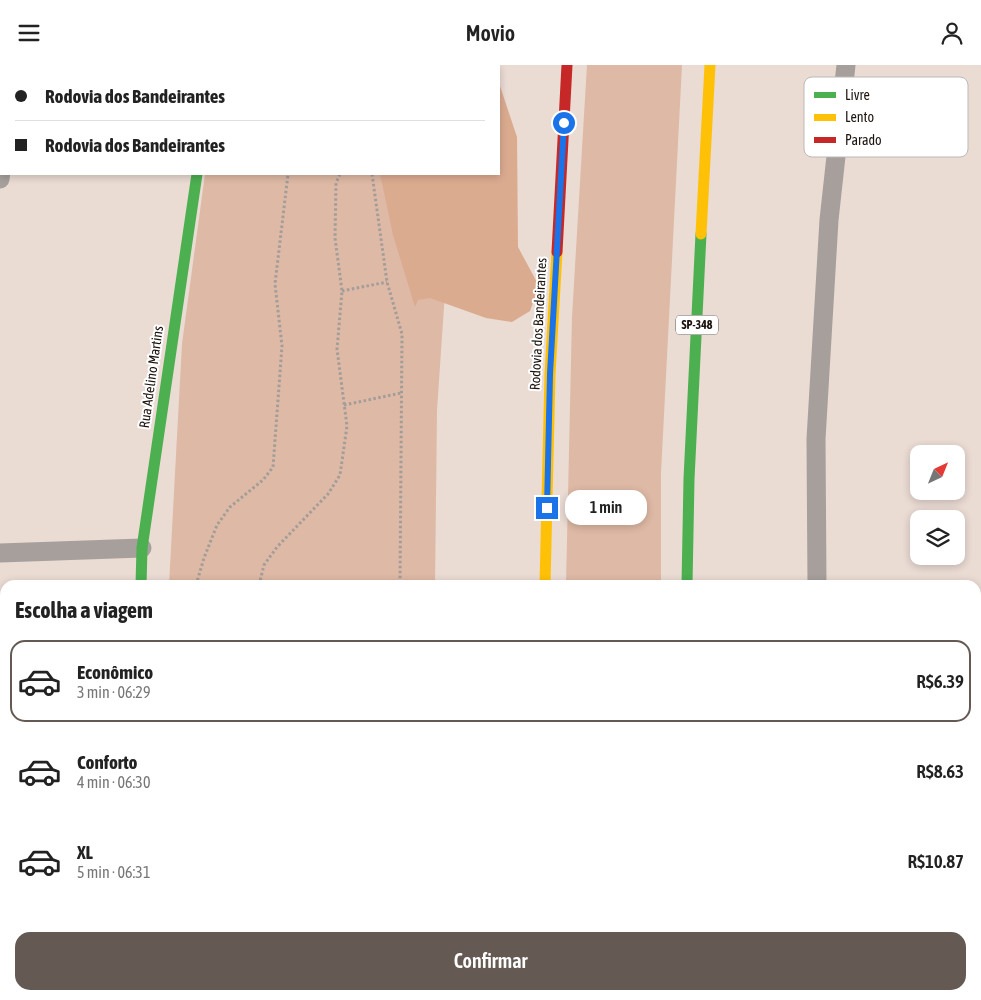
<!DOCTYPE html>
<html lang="pt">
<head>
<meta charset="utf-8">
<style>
  :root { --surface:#fff; --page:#f6f6f6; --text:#222; --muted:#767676; --line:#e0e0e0; --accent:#655953 }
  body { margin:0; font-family:"Asap Condensed",sans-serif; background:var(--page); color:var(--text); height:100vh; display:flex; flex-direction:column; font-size:19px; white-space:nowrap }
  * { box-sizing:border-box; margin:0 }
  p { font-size:16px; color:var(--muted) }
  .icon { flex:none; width:28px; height:28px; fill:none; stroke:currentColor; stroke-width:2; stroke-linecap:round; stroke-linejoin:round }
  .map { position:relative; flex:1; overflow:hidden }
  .drawer { position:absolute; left:0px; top:515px; width:981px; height:420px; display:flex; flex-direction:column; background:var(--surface); border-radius:15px 15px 0 0; box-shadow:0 2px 8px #0003 }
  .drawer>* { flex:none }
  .top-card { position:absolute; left:0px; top:0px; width:500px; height:110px; box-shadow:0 2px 8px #0003; display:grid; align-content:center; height:110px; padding:0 15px; background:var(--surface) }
  .needle { width:32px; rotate:43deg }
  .controls { position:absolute; left:910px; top:380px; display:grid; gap:10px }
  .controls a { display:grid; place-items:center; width:55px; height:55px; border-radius:10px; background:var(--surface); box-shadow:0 2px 8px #0003; font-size:25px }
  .end { position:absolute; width:22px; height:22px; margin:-11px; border:6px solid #1a73e8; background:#fff; box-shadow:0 0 0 2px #fff }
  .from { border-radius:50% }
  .bubble { position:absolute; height:35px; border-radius:15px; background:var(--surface); box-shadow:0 2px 8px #0003; font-size:16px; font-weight:600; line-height:35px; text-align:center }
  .top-card b { display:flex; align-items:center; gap:18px; height:48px; font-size:19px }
  .top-card b+b { border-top:1px solid var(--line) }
  .top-card i { width:12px; height:12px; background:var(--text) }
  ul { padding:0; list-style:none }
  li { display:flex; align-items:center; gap:15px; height:82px; margin:0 10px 8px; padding:0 5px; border:2px solid transparent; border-radius:15px }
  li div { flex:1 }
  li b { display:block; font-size:19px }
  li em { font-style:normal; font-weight:600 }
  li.selected { border-color:var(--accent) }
  li>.icon { width:45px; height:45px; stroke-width:1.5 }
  h2 { padding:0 15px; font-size:22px; line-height:60px }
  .primary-button { display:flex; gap:10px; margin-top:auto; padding:10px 15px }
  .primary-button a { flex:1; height:58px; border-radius:15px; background:var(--accent); color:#fff; font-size:20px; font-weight:600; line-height:58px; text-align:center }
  header { display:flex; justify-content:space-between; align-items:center; height:65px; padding:0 15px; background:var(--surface); font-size:22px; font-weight:600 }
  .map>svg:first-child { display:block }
  .green { fill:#deb9a5 }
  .forest { fill:#dbab90 }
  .water { fill:#90bbe1 }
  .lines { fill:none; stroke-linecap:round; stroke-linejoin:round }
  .stream { stroke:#90bbe1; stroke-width:6 }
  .path { stroke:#a39d99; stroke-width:3; stroke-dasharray:2.5 2.5; stroke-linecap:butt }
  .street { stroke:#a69f9c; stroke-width:19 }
  .fast { stroke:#4caf50; stroke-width:11 }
  .slow { stroke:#ffc107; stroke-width:11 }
  .jam { stroke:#c62828; stroke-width:11 }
  .route { stroke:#1a73e8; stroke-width:6 }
  .labels { text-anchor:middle; stroke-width:4; stroke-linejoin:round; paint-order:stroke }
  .shield { fill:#fff; stroke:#615a56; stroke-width:1 }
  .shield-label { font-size:12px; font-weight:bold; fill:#1d130e }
  .street-label { font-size:14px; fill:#1d130e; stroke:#fff }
  .key { fill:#fff; stroke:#bbb8b7; stroke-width:1 }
  .key-label { font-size:14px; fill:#1d130e }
</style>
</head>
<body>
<header><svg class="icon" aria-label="menu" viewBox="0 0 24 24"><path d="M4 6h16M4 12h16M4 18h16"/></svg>Movio<svg class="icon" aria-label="person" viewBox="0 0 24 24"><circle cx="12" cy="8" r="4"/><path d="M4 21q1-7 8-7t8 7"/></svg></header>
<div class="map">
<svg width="981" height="935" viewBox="0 0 981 935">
  <rect width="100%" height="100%" fill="#eadbd3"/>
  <g class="green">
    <rect x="220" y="0" width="240" height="1"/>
    <polygon points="587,0 682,0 661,408 661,520 566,520 572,252"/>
    <polygon points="205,109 453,109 437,345 435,520 169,520 182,279"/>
    <polygon points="369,930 429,930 429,935 371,935"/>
    <rect x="563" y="930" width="96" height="5"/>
  </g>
  <polygon class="forest" points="499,18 517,72 518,182 539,221 530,246 512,257 486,253 430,233 418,235 415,242 393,170 380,109 499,109"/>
  <rect class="water" x="0" y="784" width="5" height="99"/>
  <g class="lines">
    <g class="stream">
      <polyline points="976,927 981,925"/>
      <polyline points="950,935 966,930"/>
    </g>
    <g class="path">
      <polyline points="290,0 290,1"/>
      <polyline points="343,0 343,1"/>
      <polyline points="350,1 350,0"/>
      <polyline points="0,66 1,66"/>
      <polyline points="372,109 387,217 402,269 400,520"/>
      <polyline points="342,226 387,217"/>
      <polyline points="344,340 401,328"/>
      <polyline points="196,520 204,493 217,460 230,442 263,415 273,402 282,281 275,219 288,109"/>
      <polyline points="259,520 264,500 277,482 328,429 340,410 347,361 337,284 342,226 335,173 336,118 340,109"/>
      <polyline points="0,759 5,758"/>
      <polyline points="0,903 5,901"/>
      <polyline points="246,930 248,935"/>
      <polyline points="147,935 151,930"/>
    </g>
    <g class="street">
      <polyline points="17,1 17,0"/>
      <polyline points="0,114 1,106"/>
      <polyline points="0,488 142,483"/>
      <polyline points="817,520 816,374 829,155 846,0"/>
      <polyline points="823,930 823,935"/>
    </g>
    <g class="fast">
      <polyline points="213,0 213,1"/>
      <polyline points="141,520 142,483 197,109"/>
      <polyline points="687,520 689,414 701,169"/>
      <polyline points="0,701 5,701"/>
      <polyline points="303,930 307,935"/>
      <polyline points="340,930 343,935"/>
      <polyline points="541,930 541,935"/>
    </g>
    <g class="slow">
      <polyline points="701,169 710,0"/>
      <polyline points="545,520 550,309 557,187"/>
      <polyline points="679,930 679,935"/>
    </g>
    <polyline class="jam" points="557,187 567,0"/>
  </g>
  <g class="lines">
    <polyline class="route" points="547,443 550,309 564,58"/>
  </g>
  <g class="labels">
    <rect class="shield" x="676" y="250.5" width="42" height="19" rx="4"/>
    <g class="shield-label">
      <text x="697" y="264">SP-348</text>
    </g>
    <g class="street-label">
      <text transform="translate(538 259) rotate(-87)" y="5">Rodovia dos Bandeirantes</text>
      <text transform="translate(151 312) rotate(-82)" y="5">Rua Adelino Martins</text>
    </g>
  </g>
  <rect x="804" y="12" width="164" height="80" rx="8" class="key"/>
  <rect x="814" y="27" width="22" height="6" fill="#4caf50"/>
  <rect x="814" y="49" width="22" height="7" fill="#ffc107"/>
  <rect x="814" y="72" width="22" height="6" fill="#c62828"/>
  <g class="key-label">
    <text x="845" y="35">Livre</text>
    <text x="845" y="57">Lento</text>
    <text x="845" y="80">Parado</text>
  </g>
</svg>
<div class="controls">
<a><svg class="needle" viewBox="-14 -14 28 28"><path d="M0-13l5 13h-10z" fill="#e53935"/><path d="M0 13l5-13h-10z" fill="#767676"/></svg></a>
<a><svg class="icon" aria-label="layers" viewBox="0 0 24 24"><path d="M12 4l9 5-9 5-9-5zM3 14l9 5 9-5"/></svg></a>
</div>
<i class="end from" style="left:564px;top:58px"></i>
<i class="end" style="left:547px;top:443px"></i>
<div class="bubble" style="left:565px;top:425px;width:82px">1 min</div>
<div class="top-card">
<b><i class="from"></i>Rodovia dos Bandeirantes</b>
<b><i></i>Rodovia dos Bandeirantes</b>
</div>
<section class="drawer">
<h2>Escolha a viagem</h2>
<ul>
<li class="selected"><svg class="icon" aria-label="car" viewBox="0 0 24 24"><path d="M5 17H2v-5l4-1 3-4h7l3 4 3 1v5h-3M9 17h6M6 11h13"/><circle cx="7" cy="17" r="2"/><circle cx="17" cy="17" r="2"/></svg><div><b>Econômico</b><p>3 min · 06:29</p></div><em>R$6.39</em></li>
<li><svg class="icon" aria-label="car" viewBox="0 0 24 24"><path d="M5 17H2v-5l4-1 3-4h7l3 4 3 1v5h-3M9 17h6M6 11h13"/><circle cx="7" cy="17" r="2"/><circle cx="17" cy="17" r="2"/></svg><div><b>Conforto</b><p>4 min · 06:30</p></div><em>R$8.63</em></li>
<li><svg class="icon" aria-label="car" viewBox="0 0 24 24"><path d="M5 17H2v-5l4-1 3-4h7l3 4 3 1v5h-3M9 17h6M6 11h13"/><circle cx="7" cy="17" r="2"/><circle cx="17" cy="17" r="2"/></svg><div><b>XL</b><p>5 min · 06:31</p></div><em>R$10.87</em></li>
</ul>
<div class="primary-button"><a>Confirmar</a></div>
</section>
</div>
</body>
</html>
